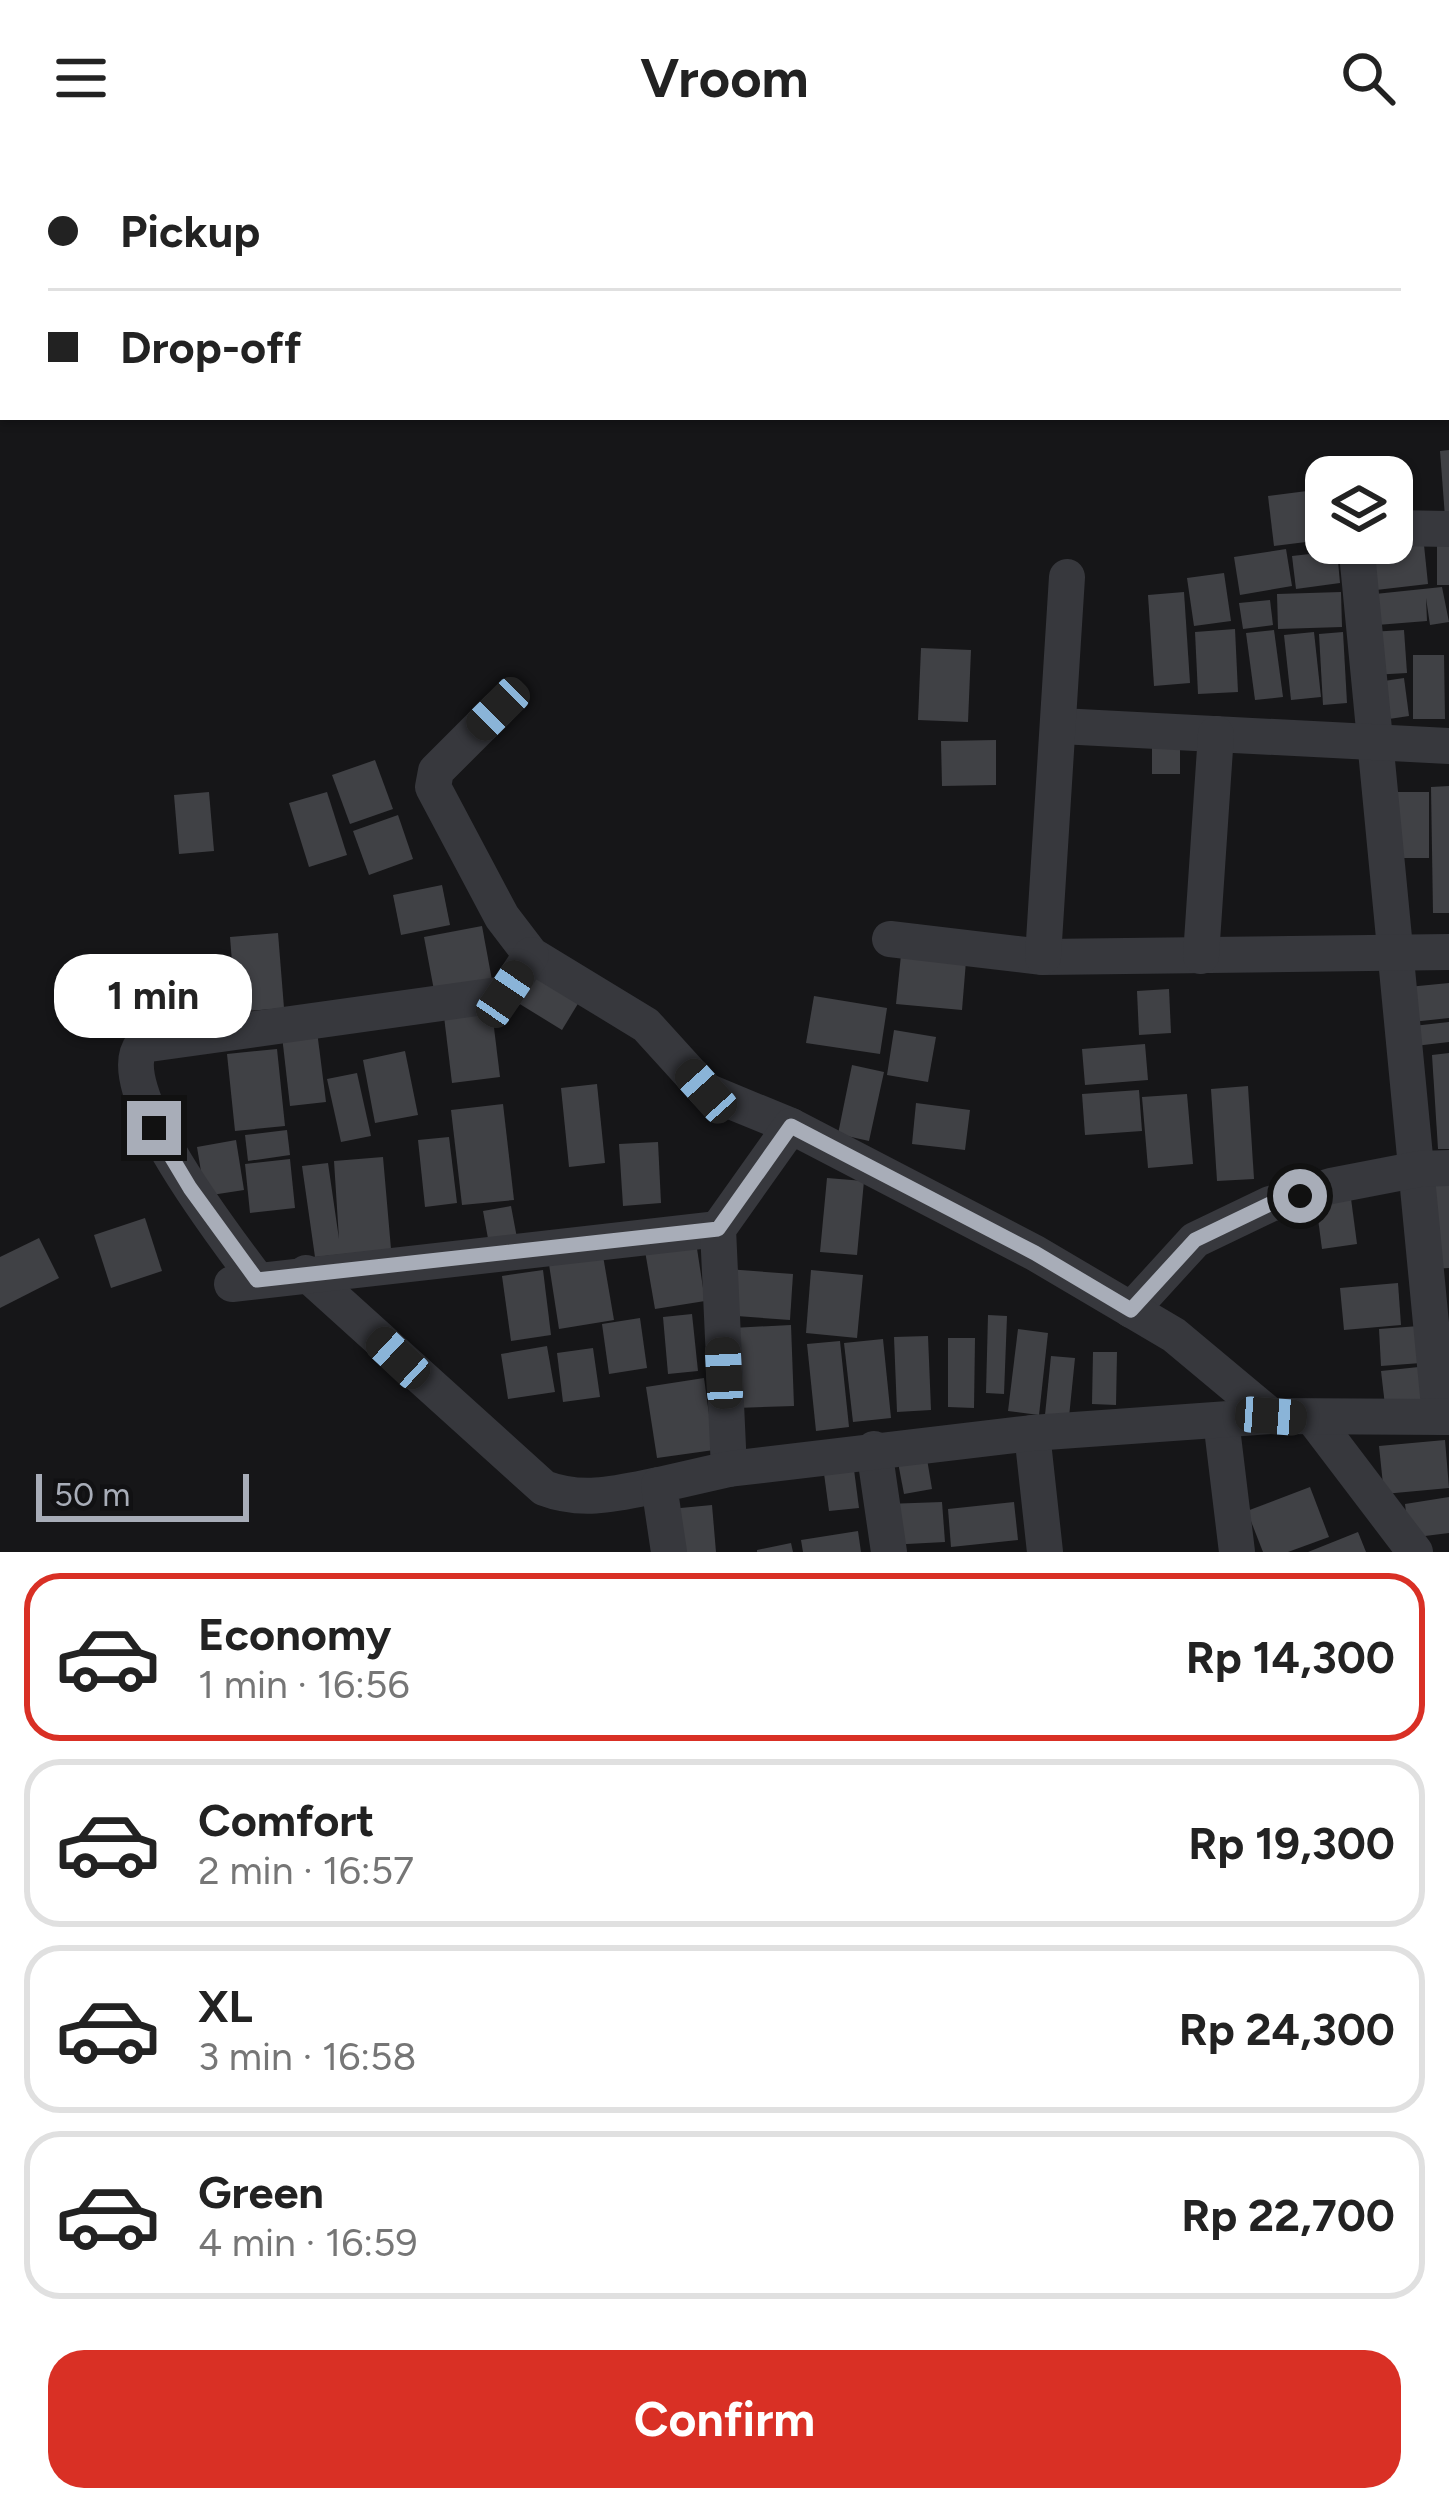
<!DOCTYPE html>
<html lang="en">
<head>
<meta charset="utf-8">
<style>
  :root { --surface:#fff; --page:#f2f2f2; --text:#222; --muted:#767676; --line:#e0e0e0; --accent:#d93025 }
  body { margin:0; font-family:Figtree,sans-serif; background:var(--page); color:var(--text); height:100vh; display:flex; flex-direction:column; font-size:45px; white-space:nowrap }
  * { box-sizing:border-box; margin:0 }
  p { font-size:39px; color:var(--muted) }
  .icon { flex:none; width:66px; height:66px; fill:none; stroke:currentColor; stroke-width:2; stroke-linecap:round; stroke-linejoin:round }
  .map { position:relative; height:1396px; overflow:hidden }
  .drawer { display:flex; flex-direction:column; background:var(--surface); flex:1 }
  .drawer>* { flex:none }
  .hud { position:absolute; left:0px; top:0px; width:1449px; height:264px; box-shadow:0 3px 9px #0004; display:grid; align-content:center; height:264px; padding:0 48px; background:var(--surface) }
  .buttons { position:absolute; left:1305px; top:300px; display:grid; gap:24px }
  .buttons a { display:grid; place-items:center; width:108px; height:108px; border-radius:24px; background:var(--surface); box-shadow:0 3px 9px #0004; font-size:60px }
  .scale { position:absolute; left:36px; bottom:30px; width:213px; box-sizing:border-box; padding-left:12px; border:6px solid #a8adb8; border-top:0; font-size:33px; line-height:42px; white-space:nowrap; color:#a8adb8; -webkit-text-stroke:9px #111113; paint-order:stroke }
  .end { position:absolute; width:54px; height:54px; margin:-27px; border:15px solid #a8adb8; background:#111; box-shadow:0 0 0 6px #111 }
  .from { border-radius:50% }
  .bubble { position:absolute; height:84px; border-radius:36px; background:var(--surface); box-shadow:0 3px 9px #0004; font-size:39px; font-weight:700; line-height:84px; text-align:center }
  .car { position:absolute; width:36px; height:72px; margin:-36px -18px; border-radius:15px; box-shadow:0 0 9px 3px #0007; background:linear-gradient(#222 24%,#8ab4d8 0 40%,#222 0 76%,#8ab4d8 0 86%,#222 0) }
  .hud b { display:flex; align-items:center; gap:42px; height:114px; font-size:45px }
  .hud b+b { border-top:3px solid var(--line) }
  .hud i { width:30px; height:30px; background:var(--text) }
  ul { padding:21px 0 0; list-style:none }
  li { display:flex; align-items:center; gap:36px; height:168px; margin:0 24px 18px; padding:0 24px; border:6px solid var(--line); border-radius:36px }
  li div { flex:1 }
  li b { display:block; font-size:45px }
  li em { font-style:normal; font-weight:700 }
  li.active { border-color:var(--accent) }
  li>.icon { width:108px; height:108px; stroke-width:1.5 }
  .action { display:flex; gap:24px; margin-top:auto; padding:24px 48px }
  .action a { flex:1; height:138px; border-radius:36px; background:var(--accent); color:#fff; font-size:48px; font-weight:700; line-height:138px; text-align:center }
  header { display:flex; justify-content:space-between; align-items:center; height:156px; padding:0 48px; background:var(--surface); font-size:54px; font-weight:700 }
  .map>svg:first-child { display:block }
  .building { fill:#404145 }
  .lines { fill:none; stroke-linecap:round; stroke-linejoin:round }
  .minor { stroke:#37383d; stroke-width:36 }
  .route { stroke:#a8adb8; stroke-width:15 }
</style>
</head>
<body>
<header><svg class="icon" aria-label="menu" viewBox="0 0 24 24"><path d="M4 6h16M4 12h16M4 18h16"/></svg>Vroom<svg class="icon" aria-label="search" viewBox="0 0 24 24"><circle cx="10" cy="10" r="6"/><path d="M15 15l6 6"/></svg></header>
<div class="map">
<svg width="1449" height="1396" viewBox="0 0 1449 1396">
  <rect width="100%" height="100%" fill="#161618"/>
  <g class="building">
    <polygon points="1449,294 1449,361 1445,361 1440,295"/>
    <polygon points="1307,335 1314,385 1274,390 1268,340"/>
    <rect x="1437" y="387" width="12" height="42"/>
    <polygon points="1424,389 1428,428 1376,434 1372,394"/>
    <polygon points="1286,393 1292,430 1240,439 1234,401"/>
    <polygon points="1337,395 1340,427 1296,433 1292,400"/>
    <polygon points="1224,417 1231,465 1194,470 1187,422"/>
    <polygon points="1442,431 1449,466 1430,469 1426,442 1427,465 1377,469 1375,438"/>
    <polygon points="1184,436 1190,527 1154,530 1148,439"/>
    <polygon points="1341,436 1342,471 1278,473 1277,438"/>
    <polygon points="1270,444 1273,469 1243,473 1239,447"/>
    <polygon points="1235,473 1238,536 1198,538 1195,476"/>
    <polygon points="1274,474 1283,541 1255,544 1246,477"/>
    <polygon points="1404,474 1407,517 1372,519 1369,476"/>
    <polygon points="1314,476 1321,541 1291,544 1284,479"/>
    <polygon points="1343,476 1347,547 1323,549 1319,478"/>
    <polygon points="921,492 971,494 968,566 918,564"/>
    <polygon points="1413,499 1444,499 1445,563 1413,563"/>
    <polygon points="1404,522 1409,560 1389,563 1384,525"/>
    <polygon points="996,584 996,629 942,630 941,585"/>
    <rect x="1152" y="588" width="28" height="30"/>
    <polygon points="375,604 393,653 350,668 332,619"/>
    <polygon points="1449,630 1449,757 1433,757 1431,631"/>
    <polygon points="209,636 214,695 179,698 174,639"/>
    <polygon points="327,636 347,699 309,711 289,647"/>
    <rect x="1390" y="636" width="39" height="66"/>
    <polygon points="398,659 413,703 369,719 353,675"/>
    <polygon points="442,729 450,769 401,779 393,739"/>
    <polygon points="482,770 494,835 436,845 424,781"/>
    <polygon points="278,777 284,852 236,856 230,781"/>
    <polygon points="901,799 966,805 962,854 896,848"/>
    <polygon points="531,809 582,841 562,874 510,842"/>
    <polygon points="1449,827 1449,862 1412,866 1408,831"/>
    <polygon points="1169,833 1171,877 1139,879 1137,835"/>
    <polygon points="814,840 887,852 880,898 806,887"/>
    <polygon points="491,847 500,921 452,927 443,852"/>
    <polygon points="1449,866 1449,886 1415,890 1413,870"/>
    <polygon points="894,874 936,881 928,926 887,919"/>
    <polygon points="317,875 326,946 290,950 282,880"/>
    <polygon points="1145,888 1148,924 1085,929 1082,893"/>
    <polygon points="277,893 285,970 235,975 227,898"/>
    <polygon points="405,895 418,959 375,967 363,904"/>
    <polygon points="1449,897 1449,993 1438,993 1432,899"/>
    <polygon points="852,909 884,916 869,985 838,978"/>
    <polygon points="357,917 371,980 341,986 327,923"/>
    <polygon points="597,928 605,1007 569,1011 561,932"/>
    <polygon points="1248,930 1254,1023 1217,1025 1211,933"/>
    <polygon points="1139,934 1142,975 1085,979 1082,938"/>
    <polygon points="1187,938 1193,1008 1148,1012 1142,941"/>
    <polygon points="916,947 970,954 965,994 912,988"/>
    <polygon points="503,948 514,1044 462,1049 451,954"/>
    <polygon points="287,974 290,999 248,1005 245,979"/>
    <polygon points="449,981 457,1047 425,1051 418,984"/>
    <polygon points="236,984 244,1034 205,1040 197,991"/>
    <polygon points="658,986 661,1047 623,1050 619,988"/>
    <polygon points="383,1001 391,1093 315,1101 302,1010 328,1007 339,1083 334,1005"/>
    <polygon points="290,1003 295,1052 250,1057 245,1008"/>
    <polygon points="1449,1020 1449,1112 1433,1113 1423,1023"/>
    <polygon points="827,1022 864,1025 857,1099 820,1096"/>
    <polygon points="1350,1035 1357,1088 1322,1093 1315,1040"/>
    <polygon points="511,1050 517,1082 489,1088 483,1055"/>
    <polygon points="145,1062 162,1115 111,1132 94,1079"/>
    <polygon points="39,1082 59,1122 0,1152 0,1101"/>
    <polygon points="696,1086 705,1145 655,1153 645,1095"/>
    <polygon points="602,1094 614,1164 559,1173 548,1102"/>
    <polygon points="727,1113 793,1118 790,1164 723,1159"/>
    <polygon points="543,1114 551,1179 511,1185 502,1120"/>
    <polygon points="811,1114 863,1119 857,1182 806,1177"/>
    <polygon points="1398,1127 1401,1169 1344,1174 1340,1132"/>
    <polygon points="692,1158 698,1215 668,1218 663,1161"/>
    <polygon points="988,1159 1007,1160 1004,1238 986,1237"/>
    <polygon points="640,1162 647,1212 609,1218 602,1168"/>
    <polygon points="791,1169 794,1250 736,1252 732,1172"/>
    <polygon points="1419,1170 1421,1207 1381,1210 1379,1173"/>
    <polygon points="1018,1173 1048,1177 1039,1259 1008,1255"/>
    <polygon points="928,1180 931,1254 897,1256 894,1181"/>
    <polygon points="948,1182 975,1182 974,1252 948,1251"/>
    <polygon points="883,1183 891,1262 853,1266 844,1187"/>
    <polygon points="840,1185 849,1271 816,1275 807,1188"/>
    <polygon points="547,1190 555,1236 508,1243 501,1198"/>
    <polygon points="593,1192 600,1241 563,1246 557,1197"/>
    <polygon points="1093,1196 1117,1196 1116,1249 1092,1248"/>
    <polygon points="1051,1200 1075,1202 1069,1261 1045,1259"/>
    <polygon points="1428,1210 1433,1252 1386,1258 1381,1215"/>
    <polygon points="704,1222 714,1294 657,1302 646,1231"/>
    <polygon points="1445,1284 1449,1332 1384,1338 1379,1290"/>
    <polygon points="925,1291 932,1333 904,1338 896,1296"/>
    <polygon points="853,1306 859,1352 829,1355 823,1310"/>
    <polygon points="1310,1331 1329,1381 1288,1396 1263,1396 1247,1355"/>
    <polygon points="1449,1341 1449,1377 1409,1382 1405,1348"/>
    <polygon points="942,1346 945,1386 888,1389 886,1348"/>
    <polygon points="1014,1346 1018,1384 951,1391 948,1353"/>
    <polygon points="712,1349 716,1396 674,1396 670,1353"/>
    <polygon points="858,1375 861,1396 803,1396 801,1384"/>
    <polygon points="1358,1376 1366,1396 1308,1396"/>
    <polygon points="791,1387 793,1396 757,1396 757,1394"/>
  </g>
  <g class="lines">
    <g class="minor">
      <polyline points="1392,372 1449,373"/>
      <polyline points="1360,387 1358,407 1440,1261"/>
      <polyline points="498,553 436,615 433,631 502,761 531,799 646,869 706,935 791,970"/>
      <polyline points="1060,570 1449,590"/>
      <polyline points="890,783 1043,801 1449,796"/>
      <polyline points="1201,800 1216,578"/>
      <polyline points="1043,801 1067,421"/>
      <path d="M306,1117L544,1332C583,1347 619,1337 659,1329"/>
      <path d="M257,1124C229,1086 108,932 142,889L505,838L531,799"/>
      <polyline points="232,1128 718,1073"/>
      <polyline points="1131,1154 1195,1084 1270,1048 1331,1030 1419,1013 1449,1012"/>
      <polyline points="1314,1263 1415,1396"/>
      <polyline points="1221,1264 1237,1396"/>
      <polyline points="1032,1277 1045,1396"/>
      <polyline points="874,1293 889,1396"/>
      <polyline points="729,1313 718,1073 791,970 1035,1097 1174,1179 1271,1260"/>
      <polyline points="669,1396 659,1329 729,1313 1032,1277 1271,1260 1449,1261"/>
    </g>
  </g>
  <g class="lines">
    <polyline class="route" points="154,972 190,1032 257,1124 718,1073 791,970 1035,1097 1131,1154 1195,1084 1270,1048 1300,1040"/>
  </g>
</svg>
<div class="buttons">
<a><svg class="icon" aria-label="layers" viewBox="0 0 24 24"><path d="M12 4l9 5-9 5-9-5zM3 14l9 5 9-5"/></svg></a>
</div>
<div class="scale">50 m</div>
<i class="end from" style="left:1300px;top:1040px"></i>
<i class="end" style="left:154px;top:972px"></i>
<div class="bubble" style="left:54px;top:798px;width:198px">1 min</div>
<i class="car" style="left:498px;top:553px;rotate:225deg"></i>
<i class="car" style="left:505px;top:838px;rotate:34deg"></i>
<i class="car" style="left:706px;top:935px;rotate:318deg"></i>
<i class="car" style="left:398px;top:1202px;rotate:313deg"></i>
<i class="car" style="left:724px;top:1217px;rotate:357deg"></i>
<i class="car" style="left:1271px;top:1260px;rotate:94deg"></i>
<div class="hud">
<b><i class="from"></i>Pickup</b>
<b><i></i>Drop-off</b>
</div>
</div>
<section class="drawer">
<ul>
<li class="active"><svg class="icon" aria-label="car" viewBox="0 0 24 24"><path d="M5 17H2v-5l4-1 3-4h7l3 4 3 1v5h-3M9 17h6M6 11h13"/><circle cx="7" cy="17" r="2"/><circle cx="17" cy="17" r="2"/></svg><div><b>Economy</b><p>1 min · 16:56</p></div><em>Rp 14,300</em></li>
<li><svg class="icon" aria-label="car" viewBox="0 0 24 24"><path d="M5 17H2v-5l4-1 3-4h7l3 4 3 1v5h-3M9 17h6M6 11h13"/><circle cx="7" cy="17" r="2"/><circle cx="17" cy="17" r="2"/></svg><div><b>Comfort</b><p>2 min · 16:57</p></div><em>Rp 19,300</em></li>
<li><svg class="icon" aria-label="car" viewBox="0 0 24 24"><path d="M5 17H2v-5l4-1 3-4h7l3 4 3 1v5h-3M9 17h6M6 11h13"/><circle cx="7" cy="17" r="2"/><circle cx="17" cy="17" r="2"/></svg><div><b>XL</b><p>3 min · 16:58</p></div><em>Rp 24,300</em></li>
<li><svg class="icon" aria-label="car" viewBox="0 0 24 24"><path d="M5 17H2v-5l4-1 3-4h7l3 4 3 1v5h-3M9 17h6M6 11h13"/><circle cx="7" cy="17" r="2"/><circle cx="17" cy="17" r="2"/></svg><div><b>Green</b><p>4 min · 16:59</p></div><em>Rp 22,700</em></li>
</ul>
<div class="action"><a>Confirm</a></div>
</section>
</body>
</html>
